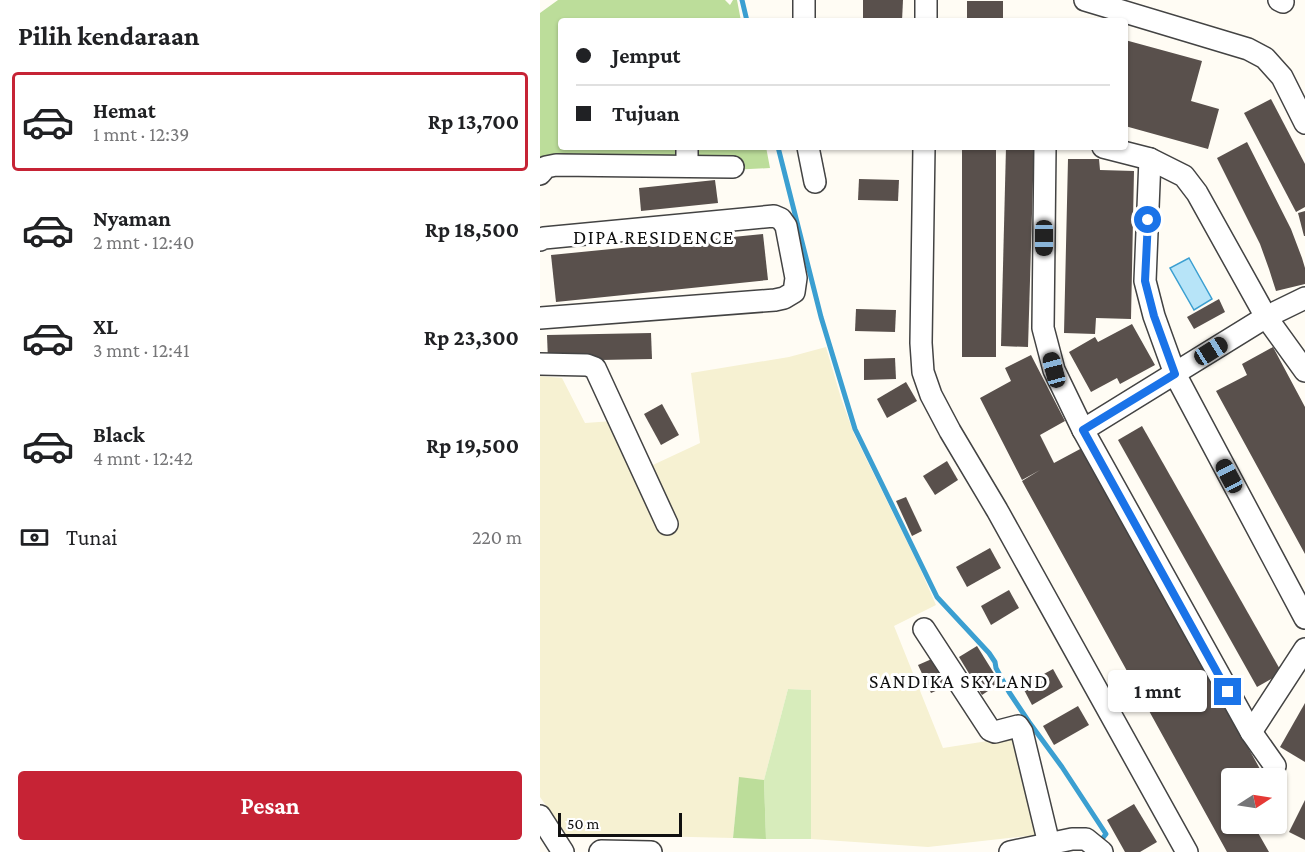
<!DOCTYPE html>
<html lang="id">
<head>
<meta charset="utf-8">
<style>
  :root { --surface:#fff; --page:#f2f2f2; --text:#202124; --muted:#757577; --line:#e0e0e0; --accent:#c62335 }
  body { margin:0; font-family:"Crimson Pro",serif; background:var(--page); color:var(--text); height:100vh; display:flex; flex-direction:column; font-size:22px; white-space:nowrap }
  * { box-sizing:border-box; margin:0 }
  p { font-size:20px; color:var(--muted) }
  .icon { flex:none; width:33px; height:33px; fill:none; stroke:currentColor; stroke-width:2; stroke-linecap:round; stroke-linejoin:round }
  .map { position:relative; flex:1; overflow:hidden }
  .panel { display:flex; flex-direction:column; background:var(--surface); width:540px }
  .panel>* { flex:none }
  .top-card { position:absolute; left:18px; top:18px; width:570px; height:132px; border-radius:6px; box-shadow:0 2px 4px #0004; display:grid; align-content:center; height:132px; padding:0 18px; background:var(--surface) }
  .needle { width:39px; rotate:78deg }
  .buttons { position:absolute; left:681px; top:768px; display:grid; gap:12px }
  .buttons a { display:grid; place-items:center; width:66px; height:66px; border-radius:6px; background:var(--surface); box-shadow:0 2px 4px #0004; font-size:30px }
  .scale { position:absolute; left:18px; bottom:15px; width:124px; box-sizing:border-box; padding-left:6px; border:3px solid #101010; border-top:0; font-size:16px; line-height:21px; white-space:nowrap; color:#101010; -webkit-text-stroke:4px #fff; paint-order:stroke }
  .end { position:absolute; width:27px; height:27px; margin:-14px; border:8px solid #1a73e8; background:#fff; box-shadow:0 0 0 3px #fff }
  .from { border-radius:50% }
  .bubble { position:absolute; height:42px; border-radius:6px; background:var(--surface); box-shadow:0 2px 4px #0004; font-size:20px; font-weight:700; line-height:42px; text-align:center }
  .car { position:absolute; width:18px; height:36px; margin:-18px -9px; border-radius:8px; box-shadow:0 0 4px 2px #0007; background:linear-gradient(#222 24%,#8ab4d8 0 40%,#222 0 76%,#8ab4d8 0 86%,#222 0) }
  .top-card b { display:flex; align-items:center; gap:21px; height:57px; font-size:22px }
  .top-card b+b { border-top:2px solid var(--line) }
  .top-card i { width:15px; height:15px; background:var(--text) }
  ul { padding:0; list-style:none }
  li { display:flex; align-items:center; gap:18px; height:99px; margin:0 12px 9px; padding:0 6px; border:3px solid transparent; border-radius:6px }
  li div { flex:1 }
  li b { display:block; font-size:22px }
  li em { font-style:normal; font-weight:700 }
  li.on { border-color:var(--accent) }
  li>.icon { width:54px; height:54px; stroke-width:1.5 }
  h2 { padding:0 18px; font-size:27px; line-height:72px }
  .pay { display:flex; align-items:center; gap:15px; height:66px; padding:0 18px; font-size:22px }
  .pay p { margin-inline-start:auto }
  .button { display:flex; gap:12px; margin-top:auto; padding:12px 18px }
  .button a { flex:1; height:69px; border-radius:6px; background:var(--accent); color:#fff; font-size:24px; font-weight:700; line-height:69px; text-align:center }
  main { display:flex; flex:1; min-height:0 }
  .map>svg:first-child { display:block }
  .farmland { fill:#f6f1d2 }
  .green { fill:#d7ecbb }
  .forest { fill:#bcdd9a }
  .water { fill:#b7e4f8; stroke:#3b9fd1; stroke-width:1.5 }
  .lines { fill:none; stroke-linecap:round; stroke-linejoin:round }
  .stream { stroke:#3b9fd1; stroke-width:5 }
  .building { fill:#59504c }
  .minor-casing { stroke:#434343; stroke-width:24 }
  .minor { stroke:#fff; stroke-width:21 }
  .route { stroke:#1a73e8; stroke-width:8 }
  .labels { text-anchor:middle; stroke-width:6; stroke-linejoin:round; paint-order:stroke }
  .neighbourhood-label { font-size:20px; letter-spacing:1.5px; fill:#101010; stroke:#fff }
</style>
</head>
<body>
<main>
<section class="panel">
<h2>Pilih kendaraan</h2>
<ul>
<li class="on"><svg class="icon" aria-label="car" viewBox="0 0 24 24"><path d="M5 17H2v-5l4-1 3-4h7l3 4 3 1v5h-3M9 17h6M6 11h13"/><circle cx="7" cy="17" r="2"/><circle cx="17" cy="17" r="2"/></svg><div><b>Hemat</b><p>1 mnt · 12:39</p></div><em>Rp 13,700</em></li>
<li><svg class="icon" aria-label="car" viewBox="0 0 24 24"><path d="M5 17H2v-5l4-1 3-4h7l3 4 3 1v5h-3M9 17h6M6 11h13"/><circle cx="7" cy="17" r="2"/><circle cx="17" cy="17" r="2"/></svg><div><b>Nyaman</b><p>2 mnt · 12:40</p></div><em>Rp 18,500</em></li>
<li><svg class="icon" aria-label="car" viewBox="0 0 24 24"><path d="M5 17H2v-5l4-1 3-4h7l3 4 3 1v5h-3M9 17h6M6 11h13"/><circle cx="7" cy="17" r="2"/><circle cx="17" cy="17" r="2"/></svg><div><b>XL</b><p>3 mnt · 12:41</p></div><em>Rp 23,300</em></li>
<li><svg class="icon" aria-label="car" viewBox="0 0 24 24"><path d="M5 17H2v-5l4-1 3-4h7l3 4 3 1v5h-3M9 17h6M6 11h13"/><circle cx="7" cy="17" r="2"/><circle cx="17" cy="17" r="2"/></svg><div><b>Black</b><p>4 mnt · 12:42</p></div><em>Rp 19,500</em></li>
</ul>
<div class="pay"><svg class="icon" aria-label="cash" viewBox="0 0 24 24"><path d="M3 7h18v10H3z"/><circle cx="12" cy="12" r="2"/></svg>Tunai<p>220 m</p></div>
<div class="button"><a>Pesan</a></div>
</section>
<div class="map">
<svg width="765" height="852" viewBox="0 0 765 852">
  <rect width="100%" height="100%" fill="#fffcf4"/>
  <polygon class="farmland" points="286,347 301,398 314,434 379,566 396,605 354,626 403,748 479,736 497,835 388,847 271,839 271,690 248,689 224,780 199,778 193,838 26,834 0,797 0,376 22,378 45,423 73,421 100,471 160,443 151,373 249,357"/>
  <polygon class="green" points="248,689 271,690 271,839 226,839 224,780"/>
  <g class="forest">
    <polygon points="18,0 185,0 190,5 193,0 197,0 201,21 21,21 21,147 226,147 230,168 151,172 0,170 0,13"/>
    <polygon points="199,777 224,780 226,839 193,838"/>
  </g>
  <polygon class="water" points="649,258 672,299 654,310 630,268"/>
  <g class="lines">
    <g class="stream">
      <polyline points="202,0 207,21"/>
      <polyline points="238,147 281,317 315,429 397,597 449,653 455,662 456,668 469,692 489,722 522,767 566,834 558,844"/>
    </g>
  </g>
  <g class="building">
    <polygon points="323,0 363,0 362,21 323,21"/>
    <rect x="427" y="1" width="36" height="20"/>
    <polygon points="585,40 662,61 651,101 679,109 668,149 585,126"/>
    <polygon points="731,99 765,164 765,207 756,212 704,113"/>
    <polygon points="707,142 751,229 762,258 765,268 765,284 736,291 729,269 720,244 677,158"/>
    <rect x="422" y="147" width="34" height="210"/>
    <polygon points="466,147 494,147 488,347 461,346"/>
    <polygon points="528,159 559,159 560,170 594,171 591,319 556,318 555,334 524,333"/>
    <polygon points="319,179 359,180 358,201 318,200"/>
    <polygon points="175,180 178,203 101,211 99,188"/>
    <polygon points="765,211 765,236 764,236 758,213"/>
    <polygon points="223,234 228,280 16,302 11,255"/>
    <polygon points="679,299 685,312 654,329 647,317"/>
    <polygon points="316,309 356,310 355,332 315,331"/>
    <polygon points="592,324 615,365 580,384 577,378 551,392 529,352 555,337 558,342"/>
    <polygon points="111,333 112,359 8,361 7,335"/>
    <polygon points="733,347 765,407 765,554 676,391 707,375 702,364"/>
    <polygon points="491,355 525,421 500,435 514,463 542,448 725,778 692,778 692,824 731,824 717,831 729,852 687,852 482,481 500,470 482,480 440,398 471,381 465,368"/>
    <polygon points="355,358 356,379 324,380 324,359"/>
    <polygon points="366,382 377,401 347,418 337,399"/>
    <polygon points="122,404 139,435 121,445 104,414"/>
    <polygon points="602,426 742,673 717,687 578,440"/>
    <polygon points="407,461 418,480 395,495 383,476"/>
    <polygon points="366,497 382,531 372,536 356,501"/>
    <polygon points="450,548 461,568 427,587 416,567"/>
    <polygon points="469,590 479,608 451,625 441,606"/>
    <polygon points="437,646 460,683 442,695 419,657"/>
    <polygon points="394,658 407,686 391,693 378,665"/>
    <polygon points="513,669 523,687 492,705 482,686"/>
    <polygon points="765,703 765,762 740,747"/>
    <polygon points="538,706 549,725 514,745 503,726"/>
    <polygon points="736,799 745,815 736,820"/>
    <polygon points="765,800 765,840 749,832"/>
    <polygon points="594,804 617,842 600,852 585,852 567,820"/>
  </g>
  <g class="lines">
    <g class="minor-casing">
      <g id="minor">
        <polyline points="545,0 708,49 725,58 742,77 765,123"/>
        <polyline points="739,0 743,2"/>
        <polyline points="264,21 264,0"/>
        <polyline points="386,21 386,0"/>
        <polyline points="147,147 147,166"/>
        <polyline points="268,147 275,182"/>
        <polyline points="384,147 381,343 383,372 391,395 410,431 457,510 647,852"/>
        <polyline points="505,147 503,328 514,370 543,430 711,732 735,766"/>
        <polyline points="563,147 610,159 644,176 657,193 726,317 765,371"/>
        <polyline points="610,159 605,281 614,316 635,374 765,618"/>
        <polyline points="0,174 6,167 16,165 193,167"/>
        <polyline points="0,240 4,238 234,216 241,219 246,226 256,278 254,292 244,298 235,300 0,318"/>
        <polyline points="0,364 47,365 55,368 127,524"/>
        <polyline points="543,430 726,317 765,298"/>
        <polyline points="384,629 450,730 455,732 478,726 482,732 509,844"/>
        <polyline points="711,732 765,649"/>
        <polyline points="0,816 23,852"/>
        <polyline points="60,852 61,851 111,852"/>
        <polyline points="470,852 532,839 546,839 562,852"/>
      </g>
    </g>
    <use href="#minor" class="minor"/>
  </g>
  <g class="lines">
    <polyline class="route" points="608,220 605,281 614,316 635,374 543,430 688,692"/>
  </g>
  <g class="labels">
    <g class="neighbourhood-label">
      <text x="114" y="244">DIPA RESIDENCE</text>
      <text x="419" y="688">SANDIKA SKYLAND</text>
    </g>
  </g>
</svg>
<div class="buttons">
<a><svg class="needle" viewBox="-14 -14 28 28"><path d="M0-13l5 13h-10z" fill="#e53935"/><path d="M0 13l5-13h-10z" fill="#757577"/></svg></a>
</div>
<div class="scale">50 m</div>
<i class="end from" style="left:608px;top:220px"></i>
<i class="end" style="left:688px;top:692px"></i>
<div class="bubble" style="left:568px;top:670px;width:99px">1 mnt</div>
<i class="car" style="left:504px;top:238px;rotate:180deg"></i>
<i class="car" style="left:671px;top:351px;rotate:58deg"></i>
<i class="car" style="left:514px;top:370px;rotate:345deg"></i>
<i class="car" style="left:689px;top:476px;rotate:332deg"></i>
<div class="top-card">
<b><i class="from"></i>Jemput</b>
<b><i></i>Tujuan</b>
</div>
</div>
</main>
</body>
</html>
